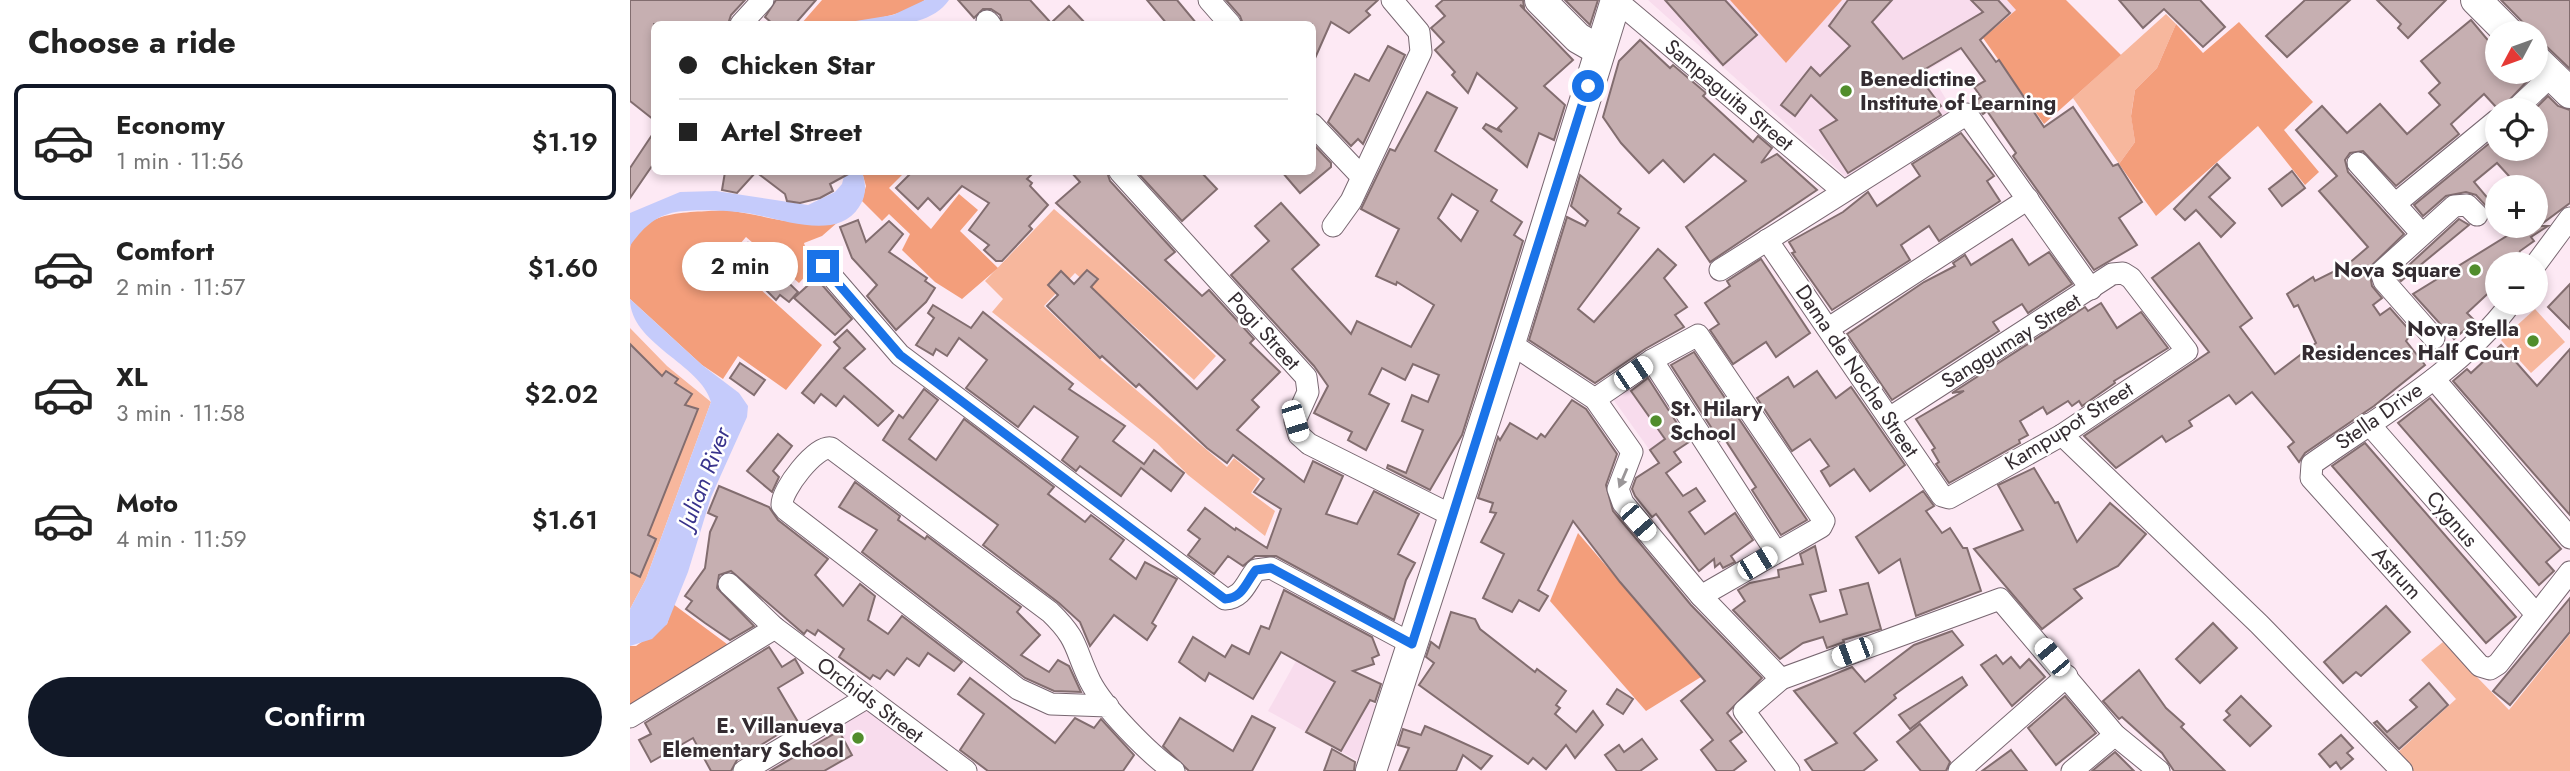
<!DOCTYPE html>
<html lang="en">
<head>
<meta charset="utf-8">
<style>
  :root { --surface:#fff; --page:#f2f2f2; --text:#222; --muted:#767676; --line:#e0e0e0; --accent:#111827 }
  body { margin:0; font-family:Jost,sans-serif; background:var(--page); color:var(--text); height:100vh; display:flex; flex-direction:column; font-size:26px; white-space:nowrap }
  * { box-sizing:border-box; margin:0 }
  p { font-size:23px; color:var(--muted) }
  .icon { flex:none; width:38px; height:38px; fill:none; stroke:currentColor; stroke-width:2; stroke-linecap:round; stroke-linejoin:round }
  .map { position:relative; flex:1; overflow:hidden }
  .details { display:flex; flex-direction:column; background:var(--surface); width:630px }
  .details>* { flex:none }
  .top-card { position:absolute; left:21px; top:21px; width:665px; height:154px; border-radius:10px; box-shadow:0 4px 10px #0003; display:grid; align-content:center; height:154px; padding:0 28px; background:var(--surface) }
  .needle { width:46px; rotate:229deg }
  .tools { position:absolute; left:1855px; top:21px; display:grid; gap:14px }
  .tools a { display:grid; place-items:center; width:63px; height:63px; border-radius:50%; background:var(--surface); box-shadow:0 4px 10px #0003; font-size:35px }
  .end { position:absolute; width:32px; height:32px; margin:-16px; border:9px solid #1a73e8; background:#fff; box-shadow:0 0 0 4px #fff }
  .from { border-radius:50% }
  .bubble { position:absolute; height:49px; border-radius:24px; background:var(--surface); box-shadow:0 4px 10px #0003; font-size:23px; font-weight:600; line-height:49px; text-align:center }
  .car { position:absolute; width:21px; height:42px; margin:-21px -10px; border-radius:9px; box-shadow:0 0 5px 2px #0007; background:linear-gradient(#fff 24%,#345 0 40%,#fff 0 76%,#345 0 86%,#fff 0) }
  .top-card b { display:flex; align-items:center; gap:24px; height:66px; font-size:26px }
  .top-card b+b { border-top:2px solid var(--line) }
  .top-card i { width:18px; height:18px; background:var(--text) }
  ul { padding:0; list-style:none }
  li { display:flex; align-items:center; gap:21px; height:116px; margin:0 14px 10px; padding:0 14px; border:4px solid transparent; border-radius:10px }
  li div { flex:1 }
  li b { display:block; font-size:26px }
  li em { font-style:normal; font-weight:600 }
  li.selected { border-color:var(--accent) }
  li>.icon { width:63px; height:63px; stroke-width:1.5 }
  h2 { padding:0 28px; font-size:32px; line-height:84px }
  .button { display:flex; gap:14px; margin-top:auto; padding:14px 28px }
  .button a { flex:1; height:80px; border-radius:42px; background:var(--accent); color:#fff; font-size:28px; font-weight:600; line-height:80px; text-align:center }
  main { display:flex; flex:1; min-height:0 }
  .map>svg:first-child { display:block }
  .built { fill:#f8dced }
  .green { fill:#f7b79d }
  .forest { fill:#f39e7b }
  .water { fill:#c5cbfb }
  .building { fill:#c6afb1; stroke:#826d6f; stroke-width:2; fill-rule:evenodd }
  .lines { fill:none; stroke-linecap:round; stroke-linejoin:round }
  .street-casing { stroke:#786771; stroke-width:23 }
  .secondary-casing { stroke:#786771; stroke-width:32 }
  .street { stroke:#fff; stroke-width:21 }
  .secondary { stroke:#fff; stroke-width:30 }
  .oneway { fill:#9a9698 }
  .route { stroke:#1a73e8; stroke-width:9 }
  .poi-dot { fill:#518d2c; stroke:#fff; stroke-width:2.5 }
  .labels { text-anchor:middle; stroke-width:5; stroke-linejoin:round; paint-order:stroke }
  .poi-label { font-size:21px; font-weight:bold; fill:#342c31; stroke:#fff; text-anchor:end }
  .street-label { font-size:21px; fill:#342c31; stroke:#fff }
  .water-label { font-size:23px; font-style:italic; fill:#38338c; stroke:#fff }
</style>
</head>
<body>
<main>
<section class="details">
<h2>Choose a ride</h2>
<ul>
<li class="selected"><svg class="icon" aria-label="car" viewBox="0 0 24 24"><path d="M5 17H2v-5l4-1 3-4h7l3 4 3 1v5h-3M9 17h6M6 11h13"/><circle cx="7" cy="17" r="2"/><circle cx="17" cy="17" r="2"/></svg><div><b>Economy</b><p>1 min · 11:56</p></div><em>$1.19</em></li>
<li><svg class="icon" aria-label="car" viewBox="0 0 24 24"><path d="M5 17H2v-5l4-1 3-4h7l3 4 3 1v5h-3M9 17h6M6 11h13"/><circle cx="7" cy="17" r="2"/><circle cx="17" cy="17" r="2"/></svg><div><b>Comfort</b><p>2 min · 11:57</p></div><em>$1.60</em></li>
<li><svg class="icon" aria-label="car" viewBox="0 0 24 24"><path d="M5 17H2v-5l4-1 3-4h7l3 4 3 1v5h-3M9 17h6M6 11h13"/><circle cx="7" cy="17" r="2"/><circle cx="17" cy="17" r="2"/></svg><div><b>XL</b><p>3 min · 11:58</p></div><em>$2.02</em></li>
<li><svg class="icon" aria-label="car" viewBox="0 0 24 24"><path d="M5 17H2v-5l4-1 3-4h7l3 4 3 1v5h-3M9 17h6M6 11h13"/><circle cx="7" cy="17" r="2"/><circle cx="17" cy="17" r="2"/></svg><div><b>Moto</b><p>4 min · 11:59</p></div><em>$1.61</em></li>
</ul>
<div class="button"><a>Confirm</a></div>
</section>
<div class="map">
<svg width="1940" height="771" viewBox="0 0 1940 771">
  <rect width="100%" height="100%" fill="#fde9f4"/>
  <g class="built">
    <polygon points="1018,0 1100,0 1156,63 1212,0 1377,0 1387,10 1361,33 1298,70 1324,112 1217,178"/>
    <polygon points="1020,373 1065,437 1029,463 983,399"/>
    <polygon points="666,661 746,705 728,761 638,711"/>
    <polygon points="233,705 324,771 124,771"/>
  </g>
  <g class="green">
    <polygon points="1536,14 1546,24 1527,68 1505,90 1501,115 1505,142 1489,164 1443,98"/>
    <polygon points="424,209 524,296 586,356 564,380 445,273 414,306 465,355 597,467 604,458 630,479 621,493 645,511 635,536 558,475 527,443 362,312 373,299 355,281"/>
    <polygon points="1905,309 1935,342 1901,373 1871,340"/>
    <polygon points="0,328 37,366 81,402 16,579 0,609"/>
    <polygon points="1940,634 1940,771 1781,771 1765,755 1826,699 1791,660 1813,642 1879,710"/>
  </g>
  <g class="forest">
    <path d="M192,0H295C267,22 206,24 171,24Z"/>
    <polygon points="1100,0 1212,0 1156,63"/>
    <polygon points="1377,0 1436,0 1491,55 1414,124 1353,38 1386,10"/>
    <polygon points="1609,22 1683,102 1654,130 1689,172 1675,185 1628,126 1526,216 1489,164 1505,142 1501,116 1505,90 1527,68 1546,24 1573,53"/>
    <polygon points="232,172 275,172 259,188 301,229 329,194 348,210 330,231 368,268 332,299 305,282 272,250 280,234 259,214 252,221 232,201 236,186"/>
    <path d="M94,210C133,214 169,229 208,222L192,236L174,243L182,269L169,283L116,237L97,259L192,345L156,390L108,356L93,379L72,365L0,299C0,283 0,265 0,249C6,208 65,213 94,210Z"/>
    <polygon points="948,533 1071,677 1016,711 920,601"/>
    <polygon points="43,604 101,647 0,708 0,646 6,646 37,624"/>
  </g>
  <g class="water">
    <path d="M295,0H319C297,32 241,25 207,24L263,15Z"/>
    <path d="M215,172H232C236,184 237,195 229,207C206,243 148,217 116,213C98,210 64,209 46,212C24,216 12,229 0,246V213L50,192L86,191L178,205L205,192L212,184Z"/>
    <path d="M0,299L72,365L109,393L118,406L117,417L81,497L58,572L37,624L22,639L0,646V609L16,579L81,402C71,364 0,344 0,299Z"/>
  </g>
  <g class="building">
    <polygon points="0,0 115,0 101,15 98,24 24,24 24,120 0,101"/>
    <polygon points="146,0 186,0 165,24 143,24 135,17"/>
    <polygon points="328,0 400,0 421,23 439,6 456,24 373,24 370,15 361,9 353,9 344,18"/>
    <polygon points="517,0 547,0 567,24 537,24"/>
    <polygon points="596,0 748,0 736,11 740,15 719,33 701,22 682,65 682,24 613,24 610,16"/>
    <polygon points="813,0 893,0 894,7 890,5 943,60 914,86 935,105 924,140 909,133 897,167 853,128 856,124 872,132 868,128 887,108 847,73 838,93 822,75 825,72 805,50 814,42 801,28 815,16 806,6"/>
    <polygon points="935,0 968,0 960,25"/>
    <polygon points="1035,0 1095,0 1127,35 1093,65"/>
    <polygon points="1218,0 1262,0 1242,22 1273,59 1353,12 1341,0 1368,0 1380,13 1350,40 1366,62 1369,60 1414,127 1443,107 1483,166 1488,164 1512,202 1489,218 1507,245 1464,270 1383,156 1386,153 1357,111 1353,114 1344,102 1351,97 1344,87 1355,81 1331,48 1287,74 1311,106 1307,109 1311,115 1218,173 1190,130 1207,120 1181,95 1165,116 1151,105 1181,67 1190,76 1220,46 1199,26"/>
    <polygon points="1489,0 1570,0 1595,27 1573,47 1534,9 1513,28"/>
    <polygon points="1675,0 1720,0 1657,57 1636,36"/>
    <polygon points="1747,0 1816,0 1778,38 1768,28 1771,24"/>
    <polygon points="1871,0 1940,0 1940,69 1915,45"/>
    <polygon points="1841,20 1867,51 1867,72 1893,72 1900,78 1872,108 1866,107 1854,94 1821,124 1829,134 1766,186 1733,151 1720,153 1715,160 1718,172 1774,234 1739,268 1742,286 1752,298 1743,305 1750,315 1760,308 1782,333 1776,341 1795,365 1744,406 1675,453 1669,462 1658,447 1664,442 1622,392 1606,404 1599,395 1559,421 1562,426 1536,442 1532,436 1486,468 1454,436 1579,352 1522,278 1569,243 1622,318 1610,327 1645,374 1686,343 1668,305 1664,307 1657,294 1683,277 1685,281 1717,265 1738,247 1689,191 1707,176 1666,130 1692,106 1717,133 1750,104 1777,134 1810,105 1799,93 1810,83 1791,61"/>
    <polygon points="1010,40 1040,68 1043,65 1076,93 1073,96 1123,142 1128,136 1142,148 1131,163 1147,154 1187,190 1080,262 1056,227 1116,181 1084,154 1054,182 1033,160 1019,173 991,143 973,117 989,61"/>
    <polygon points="758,46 775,55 733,144 728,139 721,146 698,122 725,74 739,81"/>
    <path d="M797,92L827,108L805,151L867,190L861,201L892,222L884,235L893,241L832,435L800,490L757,468L758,465L776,473L793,430L772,421L782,395L798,402L809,375L783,364L775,380L752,368L739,394L759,404L736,450L718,440L722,432L684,413L698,386L684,366L601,275L639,241L625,226L651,203L689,245L662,269L680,289L721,334L727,321L781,347L804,305L767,282L766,285L746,276L769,229L731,209L760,149L765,151ZM822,194L848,211L831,241L808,218Z"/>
    <polygon points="1918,96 1928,106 1940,110 1940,203 1909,226 1918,226 1901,237 1904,241 1890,251 1886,264 1867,264 1867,285 1837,313 1845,321 1824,339 1783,294 1893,226 1906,226 1906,187 1889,187 1867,163 1844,182 1861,202 1856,206 1846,195 1836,192 1816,196 1793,216 1784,205 1867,137 1867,149 1906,149 1904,110"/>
    <polygon points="24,132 24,163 0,198 0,168"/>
    <polygon points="1331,133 1364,176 1357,181 1370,201 1309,241 1299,226 1271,245 1280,260 1202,310 1162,253 1165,252 1159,242 1213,212 1238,192 1247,206 1290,176 1282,164"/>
    <polygon points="684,145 701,163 701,167 670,193 652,172 682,172"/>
    <polygon points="1587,164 1600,178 1579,197 1605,223 1591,237 1566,210 1555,220 1544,209"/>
    <polygon points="1662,171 1675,188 1652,206 1639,189"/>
    <polygon points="95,172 126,172 107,193 92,190"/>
    <polygon points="126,172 222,172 200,184 203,191 190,198 170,203 157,201 155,194"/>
    <polygon points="282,172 404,172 397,179 402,183 400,186 418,205 399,226 402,229 372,261 366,261 354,250 359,245 339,230 359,203 332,186 310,210 298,198 288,209 266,188"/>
    <polygon points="441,172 477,172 480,181 545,252 535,260 572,296 579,290 624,339 620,343 650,372 622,400 629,407 607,430 674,482 683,461 713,476 696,514 727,524 744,491 789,514 768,554 785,563 776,580 764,620 646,556 625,556 613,566 598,556 584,574 558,555 570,539 558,530 575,508 605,530 606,528 637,548 651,509 624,492 634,479 603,455 597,463 577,448 509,384 506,387 472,356 470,358 417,306 428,295 418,285 431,271 444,284 457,270 468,279 461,287 567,389 595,360 426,203 450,182"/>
    <polygon points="507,172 571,172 587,189 552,221"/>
    <polygon points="950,175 991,209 988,213 1009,228 948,309 964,322 1028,249 1046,265 1034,278 1057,307 1045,315 1054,327 1015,349 965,383 899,340 937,217 955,226 958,221 941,206"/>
    <polygon points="1829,219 1839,225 1771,281 1767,276"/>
    <polygon points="228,220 236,242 259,221 273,234 259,252 297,278 295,281 305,288 296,302 266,330 237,296 247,285 222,258 210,227"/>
    <polygon points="1382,239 1399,265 1419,252 1442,284 1398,313 1392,304 1363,322 1369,331 1262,400 1217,334 1294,282 1325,266 1323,263 1335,255 1341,265"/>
    <polygon points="118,243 168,292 159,302 150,295 146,300 104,258"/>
    <polygon points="1131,259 1180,333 1146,357 1136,342 1103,364 1080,330 1089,324 1075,303 1100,286 1097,281"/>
    <polygon points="186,278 222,319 205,335 164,298"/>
    <polygon points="1940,284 1940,329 1918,307"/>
    <polygon points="1471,303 1487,328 1511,312 1538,348 1484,381 1485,383 1452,406 1449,401 1442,406 1438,401 1417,414 1413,407 1390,421 1398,435 1389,440 1390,443 1319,483 1306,464 1309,462 1302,450 1305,448 1286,419 1334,391 1322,393 1455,307 1458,311"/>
    <polygon points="303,305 341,328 353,312 443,384 439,389 495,426 483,441 514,464 524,450 554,473 541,491 511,468 491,496 450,466 446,471 432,460 448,437 404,406 388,427 336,388 357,360 329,338 317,356 306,349 303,355 286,345 304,318 298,313"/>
    <polygon points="217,330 235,349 214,368 263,411 248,426 214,396 206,406 191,394 184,403 172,393 210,348 204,342"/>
    <polygon points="0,344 32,376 36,371 48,379 45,383 62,394 55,405 68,409 18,535 26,539 10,577 0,572"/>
    <polygon points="1871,345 1907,386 1940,349 1940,515 1823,381 1837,369 1841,373"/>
    <polygon points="1064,352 1177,520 1151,535 1122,490 1126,487 1094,438 1090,441 1041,365"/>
    <polygon points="110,363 135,380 124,395 100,378"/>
    <polygon points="1187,371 1206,398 1221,387 1275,465 1240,491 1224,469 1200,486 1191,471 1199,466 1180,439 1162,451 1127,398 1158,377 1164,387"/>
    <polygon points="1018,378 1059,442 1044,452 1051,462 1036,473 1053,496 1066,488 1075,501 1059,512 1075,534 1105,513 1123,540 1101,556 1105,562 1093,568 1090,563 1085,567 1084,559 1069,571 1026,514 1022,517 1005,496 1002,489 1006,478 1029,463 1020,450 1035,439 1001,391"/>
    <polygon points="294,389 308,400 279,439 306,460 334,419 424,487 418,494 455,522 461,515 494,540 480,559 506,579 515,562 547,579 522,623 526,626 517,640 484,615 460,646 450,622 429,603 353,545 368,525 253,440 269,415 273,418"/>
    <polygon points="1800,398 1931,549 1916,562 1924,571 1909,585 1768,423"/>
    <polygon points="942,400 956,409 987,454 976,485 983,511 1061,605 1132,678 1097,713 1112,732 1100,741 1116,761 1103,771 1087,771 1071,750 1083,740 1051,701 1075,681 990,582 943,521 908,590 918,596 909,611 889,600 882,612 853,598 874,554 851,542 866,513 860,512 863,503 848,498 868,437 870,440 880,423 907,439 911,434 915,437"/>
    <polygon points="148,434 162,446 143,471 149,477 142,492 117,471"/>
    <polygon points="1735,443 1886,617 1856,643 1702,466"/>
    <polygon points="1404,468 1425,503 1428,502 1447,542 1480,503 1516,534 1488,566 1444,589 1452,598 1412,629 1344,549 1393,530 1368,485"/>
    <polygon points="225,482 270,516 268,520 295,539 297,536 391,607 387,612 410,635 391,655 419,672 428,660 439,666 451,692 424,691 395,678 232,552 247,530 209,507"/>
    <polygon points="89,486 139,507 148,520 198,559 185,575 213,606 230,584 245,596 238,620 258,634 272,616 332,662 324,671 298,653 289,666 277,658 264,675 257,670 250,679 243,675 240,679 209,657 214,649 188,630 185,635 177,630 174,634 101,571 89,575 87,588 124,626 100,640 75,623 56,609 62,601 55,596 75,568 80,532 87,517 78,513"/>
    <polygon points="1293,491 1304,506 1296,511 1312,533 1320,528 1333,548 1337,548 1351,591 1286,616 1270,559 1249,573 1226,537"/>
    <polygon points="1185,546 1196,591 1180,595 1190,622 1217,614 1210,590 1238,583 1251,629 1213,640 1214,642 1197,648 1193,637 1173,643 1150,659 1103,610 1115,601 1108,590 1120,583 1149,577 1148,570 1173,564 1170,554"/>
    <polygon points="654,590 742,637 749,655 742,658 744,664 723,671 751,684 745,702 740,700 711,751 676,732 705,682 651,652 623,699 579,673 575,681 549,662 563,637 595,657 602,645 619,654 631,626 639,629"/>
    <polygon points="1940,598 1940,632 1880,705 1863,691"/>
    <polygon points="1756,606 1780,632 1731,676 1726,672 1713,683 1694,662"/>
    <polygon points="821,612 845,619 850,629 905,672 907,669 936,691 926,705 930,708 925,714 946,732 963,711 973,725 945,758 936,745 916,769 903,758 898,764 789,685 804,663 796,657 801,642 809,648"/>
    <polygon points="1583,623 1607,648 1570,683 1546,659"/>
    <polygon points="1322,631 1333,645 1264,695 1266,698 1224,733 1247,760 1233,771 1183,771 1175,760 1207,743 1164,691 1222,667 1235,682 1284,645"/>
    <polygon points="139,647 152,667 165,659 173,673 148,688 168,722 107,760 101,771 81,771 63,738 21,762 9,740 21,734 15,723"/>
    <polygon points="1366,655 1373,664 1381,657 1390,668 1399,659 1415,677 1382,706 1351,665"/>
    <polygon points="1509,670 1536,708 1554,724 1551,727 1595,771 1544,771 1532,753 1492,717 1489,719 1473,701"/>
    <polygon points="1332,677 1337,685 1280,729 1269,715"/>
    <polygon points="340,678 425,743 445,718 464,728 471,719 504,755 493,771 358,771 330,750 354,714 328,694"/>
    <polygon points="1799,683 1818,705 1769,749 1744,723 1747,721 1757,732 1787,707 1780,700"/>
    <polygon points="987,689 1003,699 993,714 977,704"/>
    <polygon points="1435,696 1466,733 1426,765 1398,728"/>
    <polygon points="1611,696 1641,726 1620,746 1594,720 1600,715 1596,711"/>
    <polygon points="622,716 645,728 622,771 559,771 533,746 550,718 603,751"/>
    <polygon points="1290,724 1320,762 1316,771 1291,771 1267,742"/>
    <polygon points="795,726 816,735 862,756 851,769 833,755 826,771 769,771 779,748 768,745 773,729 791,735"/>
    <polygon points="209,731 222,755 194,771 140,771"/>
    <polygon points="1711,735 1723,748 1717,753 1723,759 1711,769 1706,762 1700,767 1689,754"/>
    <polygon points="1012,739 1027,759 1010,771 987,771 975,755 989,745 994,752"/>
    <polygon points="702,749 725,762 724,771 694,771"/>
    <polygon points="1381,750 1397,771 1352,771"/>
    <polygon points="1485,752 1504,771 1462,771"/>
  </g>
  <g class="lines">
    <g class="street-casing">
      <g id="street">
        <polyline points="579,0 600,24"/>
        <polyline points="986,0 1213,191"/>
        <polyline points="357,21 360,24"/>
        <polyline points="111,24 133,0"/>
        <polyline points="1885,110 1921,76"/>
        <polyline points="682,124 732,177"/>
        <polyline points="1728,163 1792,234"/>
        <polyline points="490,172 676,377 678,392 665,421 669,435 679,444 823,516"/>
        <polyline points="1765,204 1867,120"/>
        <polyline points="703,226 721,201 791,52 789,32 762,0"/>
        <polyline points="1137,240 1312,496 1319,498 1432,435 1557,351 1501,278 1493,273 1482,274 1261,417"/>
        <polyline points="1906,264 1940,218"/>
        <path d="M193,266L270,355L595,599C613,598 616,582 626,570L641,568L782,644"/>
        <polyline points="1090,270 1337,114 1461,289"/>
        <path d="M1881,303C1830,371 1750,416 1682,464L1681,478L1850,666L1860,669L1868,664L1940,572"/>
        <polyline points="1199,328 1398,199"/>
        <polyline points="1804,338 1754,281 1751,272 1824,206 1837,205 1847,215"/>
        <polyline points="880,343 965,399 1002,452 988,489 993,503 1071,596 1151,679"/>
        <polyline points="1022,360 1146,552"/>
        <polyline points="1804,379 1940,538"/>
        <polyline points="965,399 1022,360 1068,335 1194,521 1191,527 1071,596"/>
        <polyline points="1739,424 1906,614"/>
        <polyline points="1432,435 1629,624 1772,771"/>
        <polyline points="99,584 145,628 336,771"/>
        <path d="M478,706L421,704L388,689L156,510L152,505C151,490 186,445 201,448L420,612C449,640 444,648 460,681C473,707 519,754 544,771"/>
        <polyline points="0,717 145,628"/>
        <polyline points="114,771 236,698"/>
        <polyline points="1159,771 1114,711 1151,679 1370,599 1485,735 1529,771"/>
        <polyline points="1329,771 1437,676"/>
        <polyline points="1442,771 1485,735"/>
      </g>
    </g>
    <g class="secondary-casing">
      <g id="secondary">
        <polyline points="910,0 948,38 969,50"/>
        <polyline points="1846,0 1879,33"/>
        <polyline points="1906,60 1940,93"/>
        <polyline points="741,771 880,343 986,0"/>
      </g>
    </g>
    <use href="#street" class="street"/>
    <use href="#secondary" class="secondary"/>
  </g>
  <defs><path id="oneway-solid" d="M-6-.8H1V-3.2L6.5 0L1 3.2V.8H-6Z" transform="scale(1.75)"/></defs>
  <use class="oneway" href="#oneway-solid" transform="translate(993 478) rotate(113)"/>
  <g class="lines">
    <path class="route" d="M193,266L270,355L595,599C613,598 616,582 626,570L641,568L782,644L958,86"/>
  </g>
  <g class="poi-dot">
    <circle cx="1216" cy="91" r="7"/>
    <circle cx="1845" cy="270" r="7"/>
    <circle cx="1903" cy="341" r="7"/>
    <circle cx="1026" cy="421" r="7"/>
    <circle cx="228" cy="738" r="7"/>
  </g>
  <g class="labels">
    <g class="poi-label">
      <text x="1230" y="86" text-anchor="start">Benedictine<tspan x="1230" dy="24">Institute of Learning</tspan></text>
      <text x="1831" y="277">Nova Square</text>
      <text x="1889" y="336">Nova Stella<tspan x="1889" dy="24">Residences Half Court</tspan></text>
      <text x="1040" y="416" text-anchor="start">St. Hilary<tspan x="1040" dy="24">School</tspan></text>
      <text x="214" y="733">E. Villanueva<tspan x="214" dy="24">Elementary School</tspan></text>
    </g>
    <g class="street-label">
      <text transform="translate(1099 95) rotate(40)" y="7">Sampaguita Street</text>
      <text transform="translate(634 331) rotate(48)" y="7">Pogi Street</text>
      <text transform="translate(1381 341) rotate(-32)" y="7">Sanggumay Street</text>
      <text transform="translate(1227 371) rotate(56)" y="7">Dama de Noche Street</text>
      <text transform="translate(1749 416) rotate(-35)" y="7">Stella Drive</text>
      <text transform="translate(1439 426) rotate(-32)" y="7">Kampupot Street</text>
      <text transform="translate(1822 519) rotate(49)" y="7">Cygnus</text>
      <text transform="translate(1767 573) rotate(48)" y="7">Astrum</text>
      <text transform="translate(240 700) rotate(37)" y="7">Orchids Street</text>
    </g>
    <g class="water-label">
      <text transform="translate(74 478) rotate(-69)" y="8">Julian River</text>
    </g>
  </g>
</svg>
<div class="tools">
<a><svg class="needle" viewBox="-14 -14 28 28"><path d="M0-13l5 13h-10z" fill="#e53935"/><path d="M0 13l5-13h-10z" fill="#767676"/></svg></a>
<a><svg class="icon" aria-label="locate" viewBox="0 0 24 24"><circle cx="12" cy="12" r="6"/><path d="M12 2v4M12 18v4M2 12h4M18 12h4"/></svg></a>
<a>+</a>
<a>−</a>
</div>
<i class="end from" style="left:958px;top:86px"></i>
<i class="end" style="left:193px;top:266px"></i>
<div class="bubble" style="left:52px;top:242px;width:116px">2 min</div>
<i class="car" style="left:1003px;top:373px;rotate:56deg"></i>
<i class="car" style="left:665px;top:421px;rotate:163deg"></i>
<i class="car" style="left:1008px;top:522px;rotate:139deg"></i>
<i class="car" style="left:1127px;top:563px;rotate:59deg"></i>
<i class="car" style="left:1222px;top:652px;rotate:249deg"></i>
<i class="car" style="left:1422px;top:657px;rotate:320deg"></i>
<div class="top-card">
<b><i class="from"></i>Chicken Star</b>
<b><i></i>Artel Street</b>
</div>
</div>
</main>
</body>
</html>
